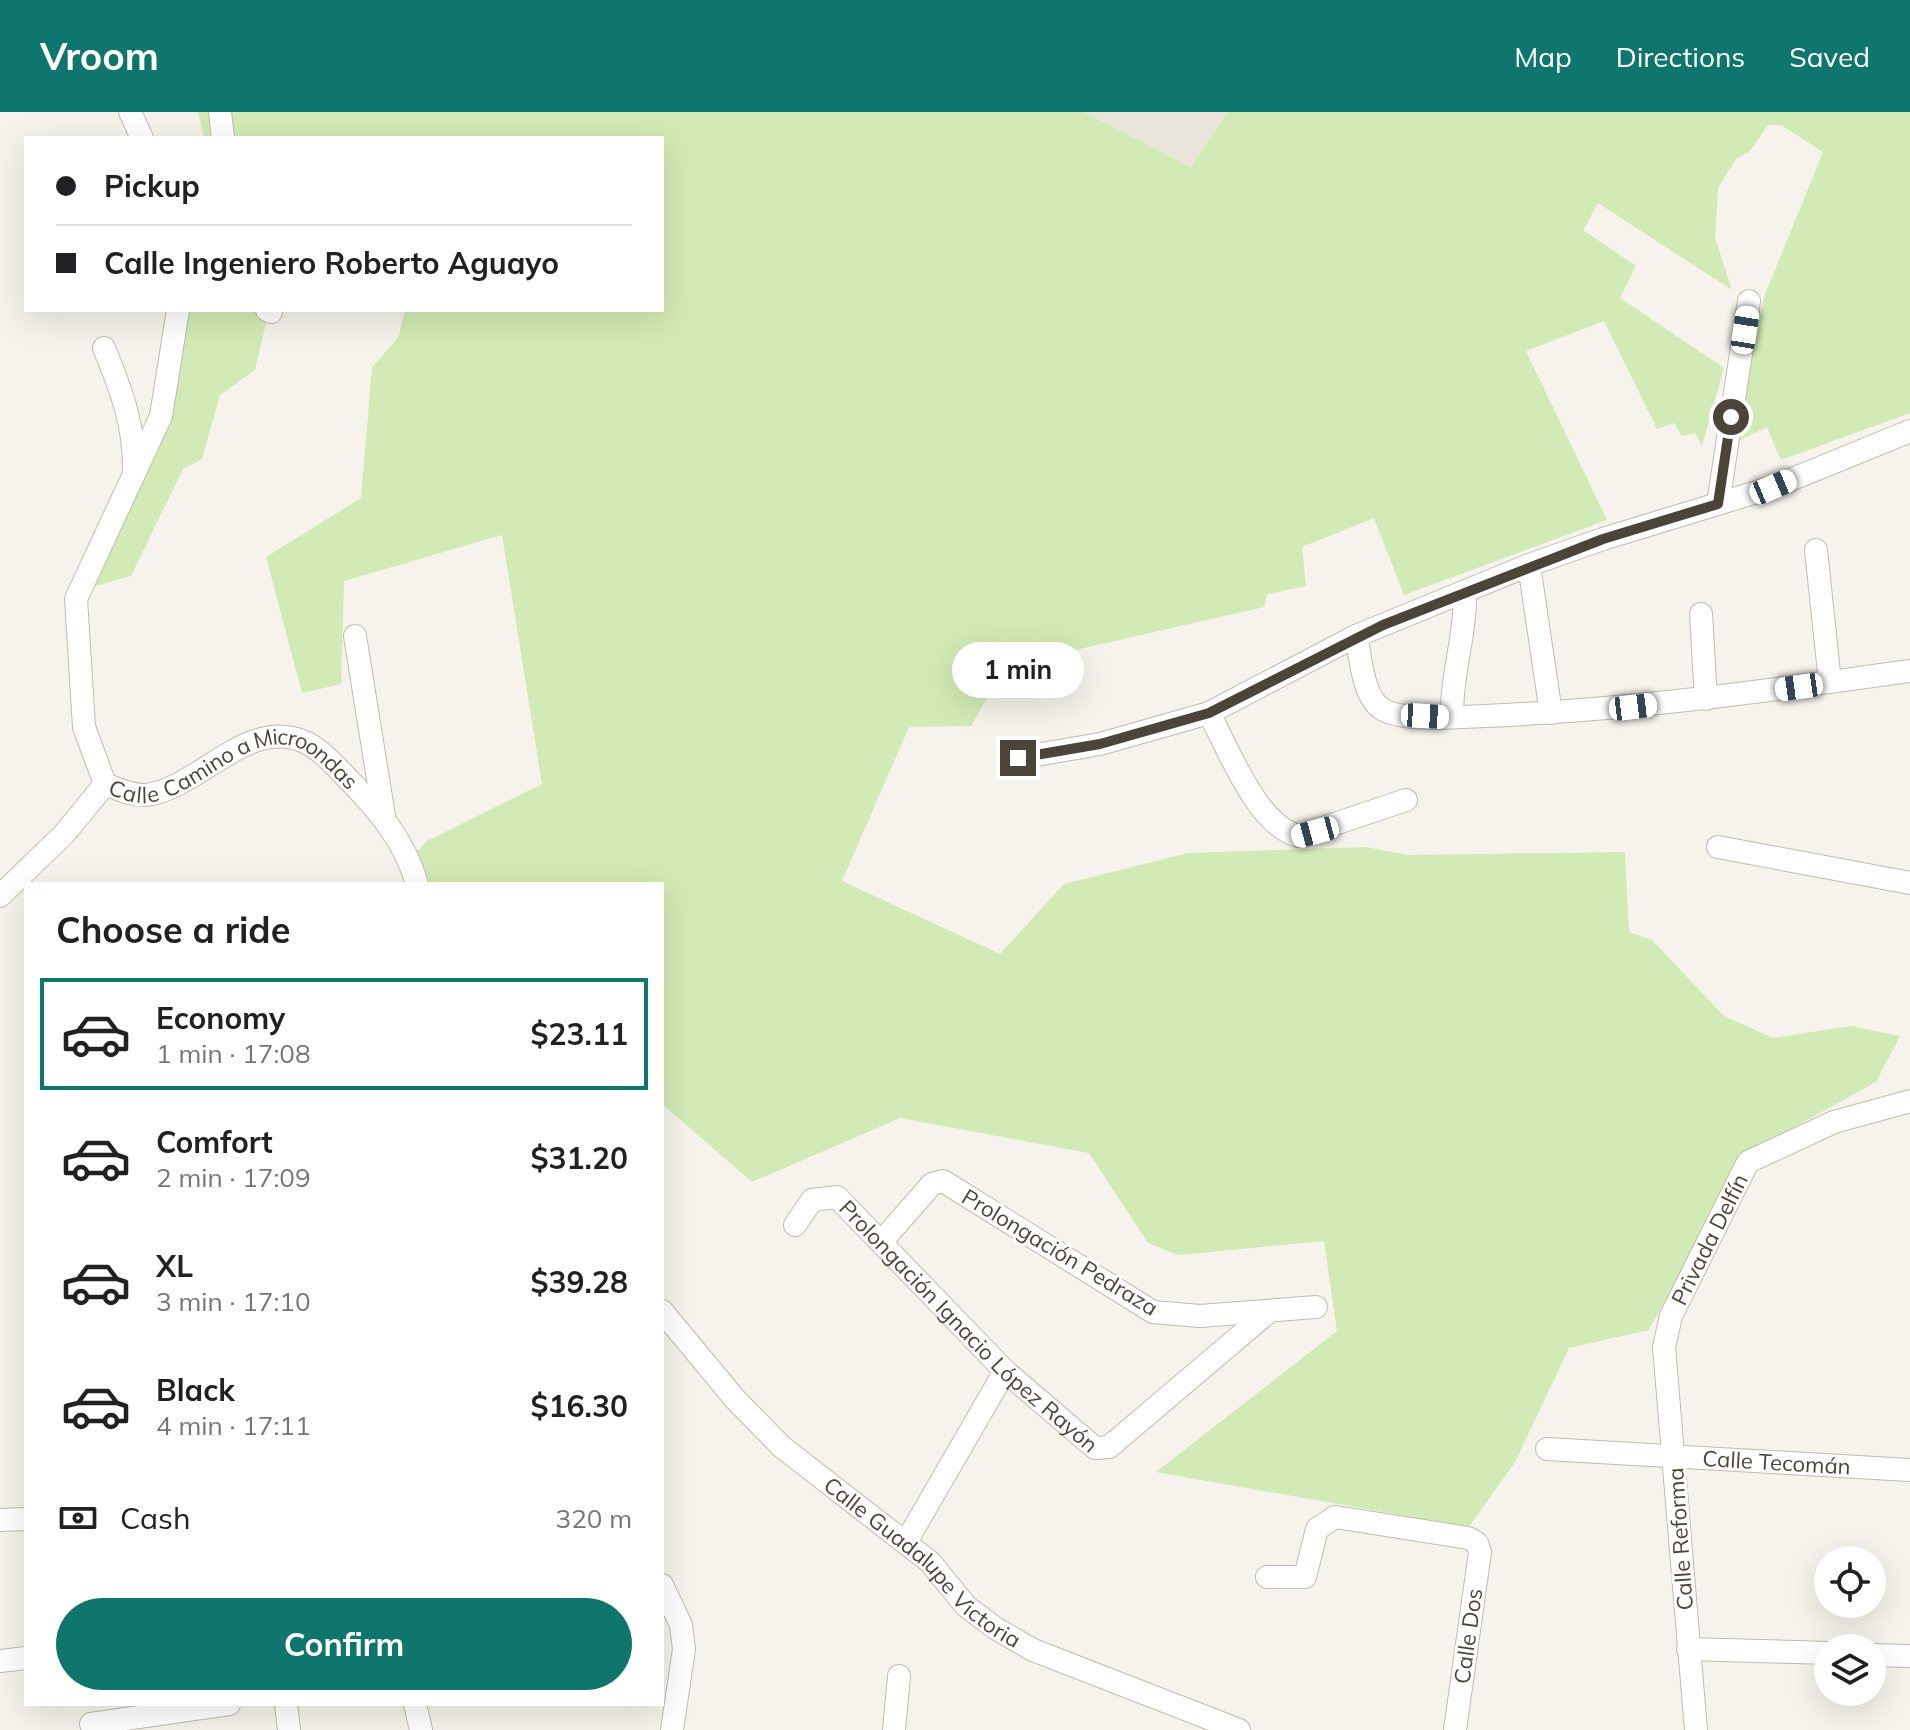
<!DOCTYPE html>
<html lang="en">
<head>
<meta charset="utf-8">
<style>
  :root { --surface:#fff; --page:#f6f6f6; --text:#202124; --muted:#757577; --line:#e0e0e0; --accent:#0f766e }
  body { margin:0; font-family:Mulish,sans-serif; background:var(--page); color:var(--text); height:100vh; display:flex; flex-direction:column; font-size:30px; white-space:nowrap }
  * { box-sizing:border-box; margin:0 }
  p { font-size:26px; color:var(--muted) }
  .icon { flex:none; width:44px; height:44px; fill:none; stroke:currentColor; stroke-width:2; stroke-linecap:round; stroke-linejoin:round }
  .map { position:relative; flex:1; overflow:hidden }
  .panel { position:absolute; left:24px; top:770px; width:640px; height:824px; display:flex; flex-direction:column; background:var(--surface); border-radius:0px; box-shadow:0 8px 32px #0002 }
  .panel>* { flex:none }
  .hud { position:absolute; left:24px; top:24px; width:640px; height:176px; border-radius:0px; box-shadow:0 8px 32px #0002; display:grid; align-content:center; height:176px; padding:0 32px; background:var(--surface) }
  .fabs { position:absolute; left:1814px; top:1434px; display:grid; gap:16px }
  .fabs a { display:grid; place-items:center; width:72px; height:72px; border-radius:50%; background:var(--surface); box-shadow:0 8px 32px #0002; font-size:40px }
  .end { position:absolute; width:36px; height:36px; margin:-18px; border:10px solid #4b4439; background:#fff; box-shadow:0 0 0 4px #fff }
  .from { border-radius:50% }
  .bubble { position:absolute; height:56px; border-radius:28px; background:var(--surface); box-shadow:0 8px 32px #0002; font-size:26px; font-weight:700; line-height:56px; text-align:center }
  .car { position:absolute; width:24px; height:48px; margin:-24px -12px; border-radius:10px; box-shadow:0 0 6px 2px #0007; background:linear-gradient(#fff 24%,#345 0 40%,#fff 0 76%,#345 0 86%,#fff 0) }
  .hud b { display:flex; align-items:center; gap:28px; height:76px; font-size:30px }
  .hud b+b { border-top:2px solid var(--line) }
  .hud i { width:20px; height:20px; background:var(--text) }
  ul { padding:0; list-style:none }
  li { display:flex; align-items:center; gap:24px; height:112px; margin:0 16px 12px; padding:0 16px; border:4px solid transparent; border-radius:0px }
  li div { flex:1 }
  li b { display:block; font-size:30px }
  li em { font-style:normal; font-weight:700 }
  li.current { border-color:var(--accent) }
  li>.icon { width:72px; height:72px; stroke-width:1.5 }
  h2 { padding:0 32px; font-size:36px; line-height:96px }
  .pay { display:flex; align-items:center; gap:20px; height:88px; padding:0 32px; font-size:30px }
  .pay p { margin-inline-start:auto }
  .cta { display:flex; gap:16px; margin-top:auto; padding:16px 32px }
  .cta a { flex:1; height:92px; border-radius:48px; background:var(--accent); color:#fff; font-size:32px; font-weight:700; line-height:92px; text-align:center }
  header { display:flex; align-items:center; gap:48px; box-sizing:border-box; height:112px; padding:0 40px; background:var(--accent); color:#fff }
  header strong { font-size:38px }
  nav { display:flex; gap:44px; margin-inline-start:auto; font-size:28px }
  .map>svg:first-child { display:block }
  .residential { fill:#eae5da }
  .green { fill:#d2eab5 }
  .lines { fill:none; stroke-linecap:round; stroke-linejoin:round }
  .minor-casing { stroke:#c2bbae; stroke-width:24 }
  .minor { stroke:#fff; stroke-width:22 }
  .route { stroke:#4b4439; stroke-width:10 }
  .labels { text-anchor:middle; stroke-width:6; stroke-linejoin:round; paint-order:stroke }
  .street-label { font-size:22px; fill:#4b4439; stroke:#fff }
</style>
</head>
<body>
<header>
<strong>Vroom</strong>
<nav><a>Map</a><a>Directions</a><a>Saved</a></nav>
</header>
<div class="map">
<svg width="1910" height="1618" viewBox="0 0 1910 1618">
  <rect width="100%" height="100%" fill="#f6f3ec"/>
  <polygon class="residential" points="1084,0 1227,0 1191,55"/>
  <g class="green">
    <polygon points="198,0 1084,0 1191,55 1227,0 1910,0 1910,301 1781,348 1767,315 1732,332 1764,185 1823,40 1781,13 1768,13 1750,39 1736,47 1718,76 1715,126 1732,178 1598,91 1583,118 1636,154 1620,186 1724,256 1702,334 1695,321 1682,324 1674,311 1657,317 1604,209 1526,239 1607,408 1404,483 1374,406 1302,435 1306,474 1267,482 1264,495 1005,554 971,614 909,615 842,769 1000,842 1064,772 1188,741 1366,735 1408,743 1625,740 1629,820 1652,828 1724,904 1773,926 1851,914 1900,924 1876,970 1747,1041 1649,1218 1569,1236 1515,1350 1469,1415 1156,1360 1337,1219 1324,1129 1178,1143 1148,1131 1089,1041 900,1006 752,1070 662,992 662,772 423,772 415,741 427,729 542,672 502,423 344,469 341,572 302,581 266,445 361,386 372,255 398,226 405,198 662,198 662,26 204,26"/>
    <polygon points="166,198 269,198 255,258 220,283 202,347 183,357 131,464 67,482 145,328 161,259"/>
  </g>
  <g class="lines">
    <g class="minor-casing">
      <g id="minor">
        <polyline points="130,0 142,26"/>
        <polyline points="220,0 223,26"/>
        <path id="s1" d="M178,198L161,304L76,487L84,615L105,672C118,677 132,684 146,683C200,676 248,604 305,630C322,638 337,656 351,670C380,700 405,730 417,772"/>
        <polyline points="267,198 271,200"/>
        <path d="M104,236C121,277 135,315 134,359"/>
        <polyline points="1718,392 1749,189"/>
        <polyline points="1816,438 1830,570"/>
        <polyline points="1529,453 1551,601"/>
        <polyline points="1701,502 1706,587"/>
        <polyline points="355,524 384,704"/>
        <path d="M1356,524C1361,545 1362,584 1382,597C1402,610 1460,605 1484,604C1628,598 1768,579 1910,559"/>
        <path d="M1209,601C1229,638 1257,714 1299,724L1406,688"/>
        <path d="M1452,605C1451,562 1466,523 1465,480"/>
        <polyline points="1018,646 1100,632 1209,601 1356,524 1529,453 1603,427 1773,375 1910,319"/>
        <polyline points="1718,735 1910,771"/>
        <polyline points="0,784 65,721 105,672"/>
        <path id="s2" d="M795,1113L812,1088L837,1085L1005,1259L1095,1336L1109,1335L1266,1202"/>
        <polyline points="882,1129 932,1072 943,1069 1153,1200 1200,1204 1316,1195"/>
        <path id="s3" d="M662,1199L735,1287L782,1335L930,1450L966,1494L995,1516L1033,1538L1239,1618"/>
        <path id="s4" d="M1547,1337L1910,1358"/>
        <polyline points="0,1408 26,1407"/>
        <polyline points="906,1430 1005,1259"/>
        <polyline points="1267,1465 1305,1465 1317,1417 1335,1405 1468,1426 1477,1431 1480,1440 1455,1618"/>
        <polyline points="662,1473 681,1513 684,1537 672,1618"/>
        <polyline points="1688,1537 1828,1541"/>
        <polyline points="1872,1543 1910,1544"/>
        <polyline points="0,1549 26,1546"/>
        <polyline points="286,1592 289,1618"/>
        <polyline points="415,1592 421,1618"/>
        <polyline points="91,1612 229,1592"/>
        <polyline points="894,1618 899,1564"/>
        <path id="s5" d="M1696,1618L1664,1235L1671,1204L1748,1050L1834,1010L1910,989"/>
      </g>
    </g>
    <use href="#minor" class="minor"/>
  </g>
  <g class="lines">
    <polyline class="route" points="1018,646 1100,632 1209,601 1383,513 1603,427 1718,392 1731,305"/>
  </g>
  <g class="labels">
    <g class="street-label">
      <text dy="8" stroke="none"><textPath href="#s1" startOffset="642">Calle Camino a Microondas</textPath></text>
      <text dy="8" stroke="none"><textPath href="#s5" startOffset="502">Privada Delfín</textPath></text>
      <text transform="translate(1060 1140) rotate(31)" y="8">Prolongación Pedraza</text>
      <text dy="8" stroke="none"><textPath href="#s2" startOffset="240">Prolongación Ignacio López Rayón</textPath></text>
      <text dy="8" stroke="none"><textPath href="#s4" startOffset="230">Calle Tecomán</textPath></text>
      <text transform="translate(1680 1427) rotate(-94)" y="8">Calle Reforma</text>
      <text dy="8" stroke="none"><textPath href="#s3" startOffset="364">Calle Guadalupe Victoria</textPath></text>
      <text transform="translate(1468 1524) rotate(-82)" y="8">Calle Dos</text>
    </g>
  </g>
</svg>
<div class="fabs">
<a><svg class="icon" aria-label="locate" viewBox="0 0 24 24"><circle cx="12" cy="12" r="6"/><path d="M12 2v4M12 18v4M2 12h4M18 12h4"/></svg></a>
<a><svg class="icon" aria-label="layers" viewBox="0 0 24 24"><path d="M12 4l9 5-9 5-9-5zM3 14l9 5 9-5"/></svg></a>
</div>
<i class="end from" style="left:1731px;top:305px"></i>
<i class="end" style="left:1018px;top:646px"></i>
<div class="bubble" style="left:952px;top:530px;width:132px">1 min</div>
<i class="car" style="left:1745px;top:218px;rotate:9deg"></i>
<i class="car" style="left:1773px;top:375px;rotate:67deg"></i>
<i class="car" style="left:1799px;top:575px;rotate:262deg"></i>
<i class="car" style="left:1633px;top:595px;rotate:83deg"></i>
<i class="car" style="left:1425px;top:604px;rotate:93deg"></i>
<i class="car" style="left:1315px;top:720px;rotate:255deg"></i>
<div class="hud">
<b><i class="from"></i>Pickup</b>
<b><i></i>Calle Ingeniero Roberto Aguayo</b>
</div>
<section class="panel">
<h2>Choose a ride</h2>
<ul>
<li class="current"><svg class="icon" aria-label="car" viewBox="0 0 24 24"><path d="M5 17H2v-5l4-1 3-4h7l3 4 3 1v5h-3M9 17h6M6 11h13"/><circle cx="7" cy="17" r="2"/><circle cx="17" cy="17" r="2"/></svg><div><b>Economy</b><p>1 min · 17:08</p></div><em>$23.11</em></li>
<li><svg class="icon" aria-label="car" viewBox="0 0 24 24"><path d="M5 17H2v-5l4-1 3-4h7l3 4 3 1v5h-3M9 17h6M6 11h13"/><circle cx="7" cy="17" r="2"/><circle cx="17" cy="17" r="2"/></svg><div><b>Comfort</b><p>2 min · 17:09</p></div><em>$31.20</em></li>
<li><svg class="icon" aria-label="car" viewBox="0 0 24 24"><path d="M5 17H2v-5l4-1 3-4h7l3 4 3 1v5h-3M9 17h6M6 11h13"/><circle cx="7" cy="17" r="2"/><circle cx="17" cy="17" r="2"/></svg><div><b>XL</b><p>3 min · 17:10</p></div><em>$39.28</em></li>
<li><svg class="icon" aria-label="car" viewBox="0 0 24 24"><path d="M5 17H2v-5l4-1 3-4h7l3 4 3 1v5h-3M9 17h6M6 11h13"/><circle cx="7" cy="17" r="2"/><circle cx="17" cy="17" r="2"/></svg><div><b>Black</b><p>4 min · 17:11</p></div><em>$16.30</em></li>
</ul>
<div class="pay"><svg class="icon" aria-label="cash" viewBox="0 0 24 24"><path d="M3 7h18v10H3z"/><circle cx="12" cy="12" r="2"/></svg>Cash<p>320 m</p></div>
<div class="cta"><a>Confirm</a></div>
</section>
</div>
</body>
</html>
